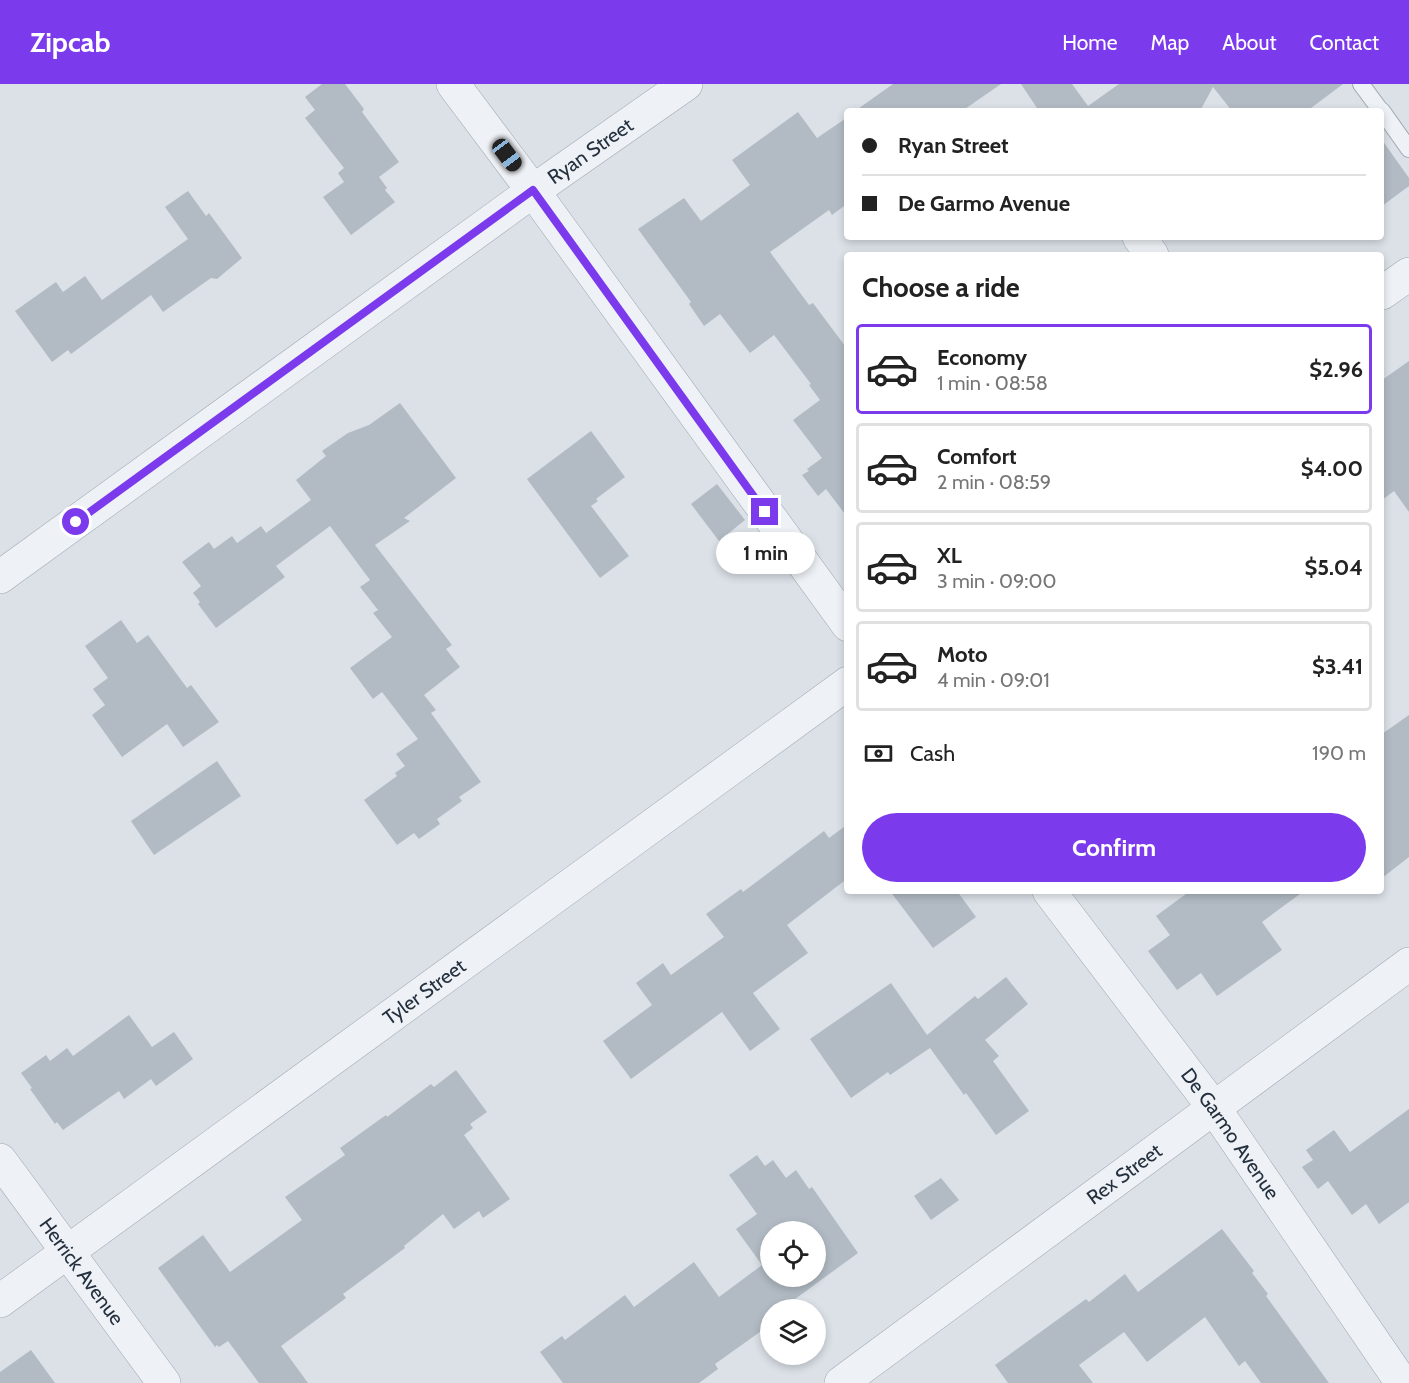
<!DOCTYPE html>
<html lang="en">
<head>
<meta charset="utf-8">
<style>
  :root { --surface:#fff; --page:#f6f6f6; --text:#222; --muted:#767676; --line:#e0e0e0; --accent:#7c3aed }
  body { margin:0; font-family:Cabin,sans-serif; background:var(--page); color:var(--text); height:100vh; display:flex; flex-direction:column; font-size:22px; white-space:nowrap }
  * { box-sizing:border-box; margin:0 }
  p { font-size:20px; color:var(--muted) }
  .icon { flex:none; width:33px; height:33px; fill:none; stroke:currentColor; stroke-width:2; stroke-linecap:round; stroke-linejoin:round }
  .map { position:relative; flex:1; overflow:hidden }
  .details { position:absolute; left:844px; top:168px; width:540px; height:642px; display:flex; flex-direction:column; background:var(--surface); border-radius:6px; box-shadow:0 3px 9px #0003 }
  .details>* { flex:none }
  .hud { position:absolute; left:844px; top:24px; width:540px; height:132px; border-radius:6px; box-shadow:0 3px 9px #0003; display:grid; align-content:center; height:132px; padding:0 18px; background:var(--surface) }
  .fabs { position:absolute; left:760px; top:1137px; display:grid; gap:12px }
  .fabs a { display:grid; place-items:center; width:66px; height:66px; border-radius:50%; background:var(--surface); box-shadow:0 3px 9px #0003; font-size:30px }
  .end { position:absolute; width:27px; height:27px; margin:-14px; border:8px solid #7c3aed; background:#fff; box-shadow:0 0 0 3px #fff }
  .from { border-radius:50% }
  .bubble { position:absolute; height:42px; border-radius:21px; background:var(--surface); box-shadow:0 3px 9px #0003; font-size:20px; font-weight:800; line-height:42px; text-align:center }
  .car { position:absolute; width:18px; height:36px; margin:-18px -9px; border-radius:8px; box-shadow:0 0 4px 2px #0007; background:linear-gradient(#222 24%,#8ab4d8 0 40%,#222 0 76%,#8ab4d8 0 86%,#222 0) }
  .hud b { display:flex; align-items:center; gap:21px; height:57px; font-size:22px }
  .hud b+b { border-top:2px solid var(--line) }
  .hud i { width:15px; height:15px; background:var(--text) }
  ul { padding:0; list-style:none }
  li { display:flex; align-items:center; gap:18px; height:90px; margin:0 12px 9px; padding:0 6px; border:3px solid var(--line); border-radius:6px }
  li div { flex:1 }
  li b { display:block; font-size:22px }
  li em { font-style:normal; font-weight:800 }
  li.active { border-color:var(--accent) }
  li>.icon { width:54px; height:54px; stroke-width:1.5 }
  h2 { padding:0 18px; font-size:27px; line-height:72px }
  .pay { display:flex; align-items:center; gap:15px; height:66px; padding:0 18px; font-size:22px }
  .pay p { margin-inline-start:auto }
  .primary-button { display:flex; gap:12px; margin-top:auto; padding:12px 18px }
  .primary-button a { flex:1; height:69px; border-radius:36px; background:var(--accent); color:#fff; font-size:24px; font-weight:800; line-height:69px; text-align:center }
  header { display:flex; align-items:center; gap:36px; box-sizing:border-box; height:84px; padding:0 30px; background:var(--accent); color:#fff }
  header strong { font-size:28px }
  nav { display:flex; gap:33px; margin-inline-start:auto; font-size:21px }
  .map>svg:first-child { display:block }
  .building { fill:#b2bbc4; fill-rule:evenodd }
  .lines { fill:none; stroke-linecap:round; stroke-linejoin:round }
  .service-casing { stroke:#a0a8b1; stroke-width:18 }
  .minor-casing { stroke:#a0a8b1; stroke-width:34 }
  .tertiary-casing { stroke:#a0a8b1; stroke-width:34 }
  .service { stroke:#eef1f5; stroke-width:16 }
  .minor { stroke:#eef1f5; stroke-width:33 }
  .tertiary { stroke:#eef1f5; stroke-width:33 }
  .route { stroke:#7c3aed; stroke-width:8 }
  .labels { text-anchor:middle; stroke-width:5; stroke-linejoin:round; paint-order:stroke }
  .street-label { font-size:20px; fill:#24303e; stroke:#eaf0f5 }
</style>
</head>
<body>
<header>
<strong>Zipcab</strong>
<nav><a>Home</a><a>Map</a><a>About</a><a>Contact</a></nav>
</header>
<div class="map">
<svg width="1409" height="1299" viewBox="0 0 1409 1299">
  <rect width="100%" height="100%" fill="#dbe1e7"/>
  <g class="building">
    <polygon points="322,0 345,0 364,25 362,28 399,78 379,93 387,104 385,106 395,118 351,151 323,113 344,98 338,89 344,84 305,34 315,26 305,13"/>
    <polygon points="893,0 1001,0 962,27 855,27"/>
    <polygon points="1021,0 1072,0 1088,22 1119,0 1343,0 1307,27 1232,27 1213,3 1200,27 1039,27"/>
    <polygon points="798,28 817,54 848,33 848,119 832,131 829,126 770,168 809,221 813,219 848,266 848,434 826,405 818,412 802,391 809,387 807,385 822,374 793,336 820,316 809,301 811,300 774,251 750,269 720,230 704,242 689,220 691,218 638,145 684,114 701,137 750,101 732,76"/>
    <polygon points="1382,56 1409,94 1409,102 1382,122"/>
    <polygon points="188,107 206,132 209,129 242,174 217,195 211,194 163,228 151,211 71,270 68,266 52,278 15,227 56,198 63,208 85,192 102,216 188,155 165,123"/>
    <polygon points="1409,277 1409,428 1394,407 1382,416 1382,296"/>
    <polygon points="400,319 456,394 404,434 410,437 375,461 452,561 446,565 460,583 424,611 436,626 431,629 481,698 459,713 462,717 437,735 440,740 419,755 414,749 397,761 364,716 397,692 395,689 405,682 396,670 418,655 382,608 373,615 350,584 392,553 373,529 378,526 360,503 370,496 330,442 276,482 285,493 216,544 198,520 200,518 193,509 201,502 182,478 209,458 214,465 232,452 237,459 261,442 266,449 311,416 296,396 326,372 322,367 348,349 369,341"/>
    <polygon points="591,347 625,393 596,415 598,417 591,422 629,472 600,494 527,395"/>
    <polygon points="717,400 745,436 719,457 691,420"/>
    <polygon points="121,536 137,559 148,551 187,604 191,601 219,638 183,663 167,640 122,673 92,631 105,621 93,605 108,594 85,562"/>
    <polygon points="1409,631 1409,773 1382,794 1382,650"/>
    <polygon points="217,677 241,712 154,771 131,737"/>
    <polygon points="848,740 848,794 787,841 808,869 753,909 780,945 750,967 722,928 631,995 603,957 652,921 636,899 663,879 671,891 724,853 706,830 741,805 743,808 824,747 829,754"/>
    <polygon points="890,807 957,807 976,833 933,864"/>
    <polygon points="1190,807 1304,807 1262,838 1282,866 1217,912 1201,889 1177,906 1148,867 1170,851 1156,832"/>
    <polygon points="1006,893 1028,920 985,956 999,972 993,977 1029,1027 996,1051 966,1009 964,1011 930,964 890,991 888,988 851,1014 810,955 891,899 927,951 975,912 978,915"/>
    <polygon points="129,931 152,963 174,948 193,975 156,1002 151,995 124,1015 119,1007 63,1046 57,1038 55,1040 30,1005 32,1004 21,989 46,971 50,977 67,964 73,972"/>
    <polygon points="456,986 487,1028 470,1040 473,1044 464,1051 510,1115 483,1134 479,1127 454,1145 443,1130 404,1162 405,1164 343,1210 346,1214 281,1262 308,1299 259,1299 228,1257 219,1263 217,1261 215,1263 158,1184 203,1151 230,1188 302,1136 285,1113 345,1071 340,1064 386,1031 387,1033 431,1000 434,1003"/>
    <polygon points="1409,1025 1409,1118 1379,1140 1366,1120 1352,1131 1328,1097 1318,1105 1302,1083 1313,1076 1306,1066 1334,1046 1350,1068"/>
    <path d="M757,1071L765,1082L773,1076L786,1094L796,1086L809,1105L812,1103L858,1169L780,1226H771V1240L715,1280L718,1285L699,1299H563L540,1268L562,1252L565,1256L625,1211L634,1223L694,1178L719,1213L762,1181L736,1145L757,1130L729,1091ZM771,1148H816V1192H771Z"/>
    <polygon points="941,1094 959,1116 931,1136 914,1112"/>
    <polygon points="1222,1145 1254,1187 1252,1189 1268,1210 1266,1212 1329,1299 1261,1299 1245,1277 1239,1282 1205,1233 1147,1278 1124,1248 1079,1281 1093,1299 1008,1299 995,1281 1086,1215 1089,1218 1125,1190 1138,1208"/>
    <polygon points="31,1266 55,1299 0,1299 0,1288"/>
  </g>
  <g class="lines">
    <g class="service-casing">
      <g id="service">
        <polyline points="1361,0 1381,27"/>
        <polyline points="1382,27 1409,65"/>
      </g>
    </g>
    <g class="minor-casing">
      <g id="minor">
        <polyline points="453,0 533,107 848,541"/>
        <polyline points="1139,153 1152,171"/>
        <polyline points="1382,209 1409,190"/>
        <path id="s1" d="M0,493L533,107L686,0"/>
        <path id="s2" d="M1049,807L1214,1024L1402,1299"/>
        <path id="s3" d="M0,1217L848,599"/>
        <path id="s4" d="M841,1299L1409,880"/>
      </g>
    </g>
    <g class="tertiary-casing">
      <g id="tertiary">
        <path id="s5" d="M0,1076L164,1299"/>
      </g>
    </g>
    <use href="#service" class="service"/>
    <use href="#minor" class="minor"/>
    <use href="#tertiary" class="tertiary"/>
  </g>
  <g class="lines">
    <polyline class="route" points="76,438 533,106 765,428"/>
  </g>
  <g class="labels">
    <g class="street-label">
      <text dy="7" stroke="none"><textPath href="#s1" startOffset="728">Ryan Street</textPath></text>
      <text dy="7" stroke="none"><textPath href="#s3" startOffset="525">Tyler Street</textPath></text>
      <text dy="7" stroke="none"><textPath href="#s2" startOffset="303">De Garmo Avenue</textPath></text>
      <text dy="7" stroke="none"><textPath href="#s4" startOffset="352">Rex Street</textPath></text>
      <text dy="7" stroke="none"><textPath href="#s5" startOffset="138">Herrick Avenue</textPath></text>
    </g>
  </g>
</svg>
<div class="fabs">
<a><svg class="icon" aria-label="locate" viewBox="0 0 24 24"><circle cx="12" cy="12" r="6"/><path d="M12 2v4M12 18v4M2 12h4M18 12h4"/></svg></a>
<a><svg class="icon" aria-label="layers" viewBox="0 0 24 24"><path d="M12 4l9 5-9 5-9-5zM3 14l9 5 9-5"/></svg></a>
</div>
<i class="end from" style="left:76px;top:438px"></i>
<i class="end" style="left:765px;top:428px"></i>
<div class="bubble" style="left:716px;top:448px;width:99px">1 min</div>
<i class="car" style="left:507px;top:71px;rotate:143deg"></i>
<div class="hud">
<b><i class="from"></i>Ryan Street</b>
<b><i></i>De Garmo Avenue</b>
</div>
<section class="details">
<h2>Choose a ride</h2>
<ul>
<li class="active"><svg class="icon" aria-label="car" viewBox="0 0 24 24"><path d="M5 17H2v-5l4-1 3-4h7l3 4 3 1v5h-3M9 17h6M6 11h13"/><circle cx="7" cy="17" r="2"/><circle cx="17" cy="17" r="2"/></svg><div><b>Economy</b><p>1 min · 08:58</p></div><em>$2.96</em></li>
<li><svg class="icon" aria-label="car" viewBox="0 0 24 24"><path d="M5 17H2v-5l4-1 3-4h7l3 4 3 1v5h-3M9 17h6M6 11h13"/><circle cx="7" cy="17" r="2"/><circle cx="17" cy="17" r="2"/></svg><div><b>Comfort</b><p>2 min · 08:59</p></div><em>$4.00</em></li>
<li><svg class="icon" aria-label="car" viewBox="0 0 24 24"><path d="M5 17H2v-5l4-1 3-4h7l3 4 3 1v5h-3M9 17h6M6 11h13"/><circle cx="7" cy="17" r="2"/><circle cx="17" cy="17" r="2"/></svg><div><b>XL</b><p>3 min · 09:00</p></div><em>$5.04</em></li>
<li><svg class="icon" aria-label="car" viewBox="0 0 24 24"><path d="M5 17H2v-5l4-1 3-4h7l3 4 3 1v5h-3M9 17h6M6 11h13"/><circle cx="7" cy="17" r="2"/><circle cx="17" cy="17" r="2"/></svg><div><b>Moto</b><p>4 min · 09:01</p></div><em>$3.41</em></li>
</ul>
<div class="pay"><svg class="icon" aria-label="cash" viewBox="0 0 24 24"><path d="M3 7h18v10H3z"/><circle cx="12" cy="12" r="2"/></svg>Cash<p>190 m</p></div>
<div class="primary-button"><a>Confirm</a></div>
</section>
</div>
</body>
</html>
